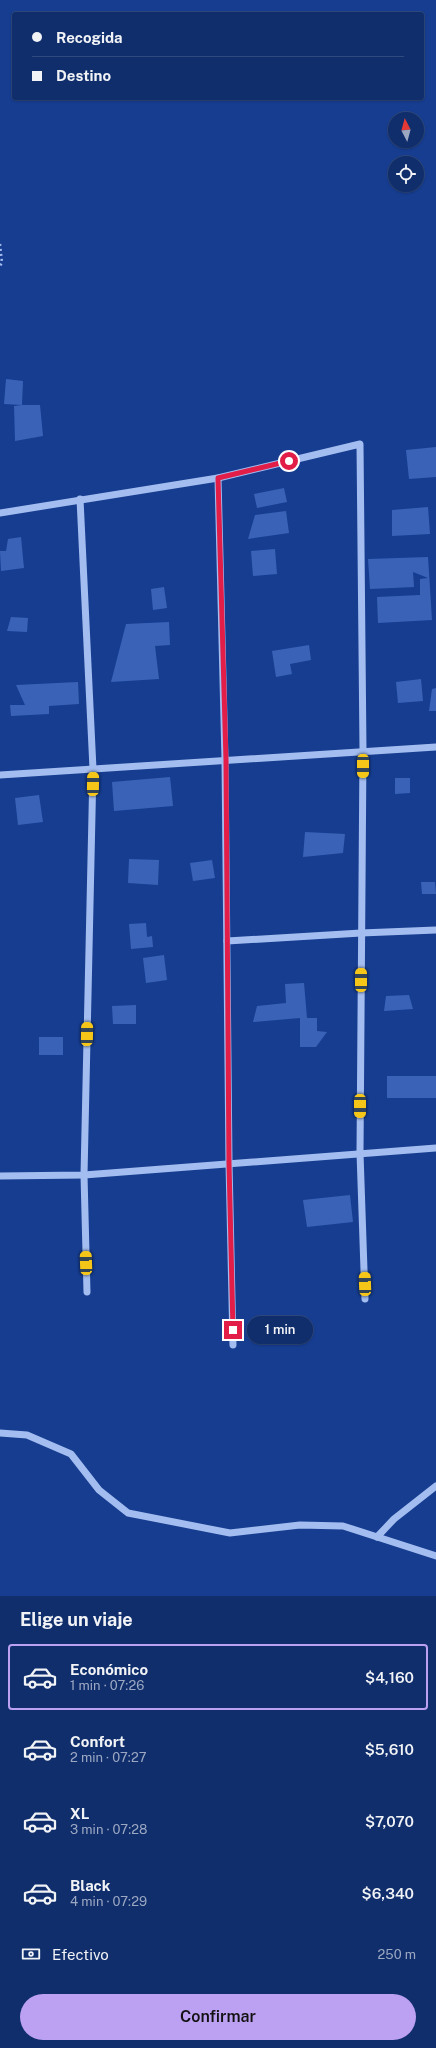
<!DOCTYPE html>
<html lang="es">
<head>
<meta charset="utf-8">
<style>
  :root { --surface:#102e6c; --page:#193672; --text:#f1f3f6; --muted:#9ca8c2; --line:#304a7f; --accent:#bca0f2 }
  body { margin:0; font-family:"Public Sans",sans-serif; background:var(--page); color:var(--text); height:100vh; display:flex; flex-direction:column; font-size:15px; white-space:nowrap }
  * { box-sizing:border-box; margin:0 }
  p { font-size:13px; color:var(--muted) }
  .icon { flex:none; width:22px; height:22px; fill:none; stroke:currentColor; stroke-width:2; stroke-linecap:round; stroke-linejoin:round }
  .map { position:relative; height:1596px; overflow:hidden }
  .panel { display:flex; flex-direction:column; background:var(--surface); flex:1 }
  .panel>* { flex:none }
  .banner { position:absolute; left:12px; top:12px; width:412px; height:88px; border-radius:4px; box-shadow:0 1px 3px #0004,0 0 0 1px var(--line); display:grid; align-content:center; height:88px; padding:0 20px; background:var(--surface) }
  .needle { width:26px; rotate:354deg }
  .buttons { position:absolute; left:388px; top:112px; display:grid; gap:8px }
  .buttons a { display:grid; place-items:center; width:36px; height:36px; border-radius:50%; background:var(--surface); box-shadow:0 1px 3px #0004,0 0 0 1px var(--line); font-size:20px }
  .end { position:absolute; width:18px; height:18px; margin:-9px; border:5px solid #e11d48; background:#fff; box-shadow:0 0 0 2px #fff }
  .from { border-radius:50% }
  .bubble { position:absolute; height:28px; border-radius:14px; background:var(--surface); box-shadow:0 1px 3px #0004,0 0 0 1px var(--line); font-size:13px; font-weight:600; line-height:28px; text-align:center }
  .car { position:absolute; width:12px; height:24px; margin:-12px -6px; border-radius:5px; box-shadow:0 0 3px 1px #0007; background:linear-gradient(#f5c518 24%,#345 0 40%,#f5c518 0 76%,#345 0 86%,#f5c518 0) }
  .banner b { display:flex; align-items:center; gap:14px; height:38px; font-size:15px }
  .banner b+b { border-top:1px solid var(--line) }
  .banner i { width:10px; height:10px; background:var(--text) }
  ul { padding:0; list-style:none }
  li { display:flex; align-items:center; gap:12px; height:66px; margin:0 8px 6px; padding:0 12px; border:2px solid transparent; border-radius:4px }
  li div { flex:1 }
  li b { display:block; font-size:15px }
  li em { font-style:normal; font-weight:600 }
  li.selected { border-color:var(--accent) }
  li>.icon { width:36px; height:36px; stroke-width:1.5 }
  h2 { padding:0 20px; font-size:18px; line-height:48px }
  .pay { display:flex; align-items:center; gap:10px; height:44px; padding:0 20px; font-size:15px }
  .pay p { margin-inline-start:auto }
  .button { display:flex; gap:8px; margin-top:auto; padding:8px 20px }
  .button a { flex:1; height:46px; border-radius:24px; background:var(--accent); color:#111; font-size:16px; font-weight:600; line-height:46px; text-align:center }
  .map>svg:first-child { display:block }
  .building { fill:#3a63b7 }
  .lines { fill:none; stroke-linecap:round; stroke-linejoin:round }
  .path { stroke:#a3bdf0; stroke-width:2.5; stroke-dasharray:2 3; stroke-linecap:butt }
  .minor { stroke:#a3bdf0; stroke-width:7 }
  .route { stroke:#e11d48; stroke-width:5 }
</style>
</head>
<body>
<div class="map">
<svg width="436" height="1596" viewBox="0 0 436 1596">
  <rect width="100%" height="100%" fill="#163d90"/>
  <g class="building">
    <polygon points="6,379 23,381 22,405 40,405 43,436 15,441 14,406 22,405 4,404"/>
    <polygon points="436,447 436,477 409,479 406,450"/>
    <polygon points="284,488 287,502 257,508 254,494"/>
    <polygon points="428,507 430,534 392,536 392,510"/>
    <polygon points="286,511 289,533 248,539 255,515"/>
    <polygon points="21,537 24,568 1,571 0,551 6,551 8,539"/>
    <polygon points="275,549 277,574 253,576 251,551"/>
    <polygon points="428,557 432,620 378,623 377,597 420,595 420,579 428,578 413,572 414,587 370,589 368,559"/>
    <polygon points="164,587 167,608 153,610 151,589"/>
    <polygon points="11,617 28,618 27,632 7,631"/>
    <polygon points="169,622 170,645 155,646 159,679 111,682 126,624"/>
    <polygon points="309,645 311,660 290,664 292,674 276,677 272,651"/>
    <polygon points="421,679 423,701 398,703 396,682"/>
    <polygon points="78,682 79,704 49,706 49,714 11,716 10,705 25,705 16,685"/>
    <polygon points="436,688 436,711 429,711 432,689"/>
    <polygon points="170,777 173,806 114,811 112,782"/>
    <polygon points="395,778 410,778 410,793 395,794"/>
    <polygon points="39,795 43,822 18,825 15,798"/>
    <polygon points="305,832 345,834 343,853 303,857"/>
    <polygon points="129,859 159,860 158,885 128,883"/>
    <polygon points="212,860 215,878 193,881 190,863"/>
    <polygon points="421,882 435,882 436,894 422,894"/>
    <polygon points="146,923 147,937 152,936 153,947 131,949 129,924"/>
    <polygon points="164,955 167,980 146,983 143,958"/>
    <polygon points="304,983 307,1018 317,1018 317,1031 327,1032 316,1047 300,1047 300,1018 253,1022 257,1006 286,1003 285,984"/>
    <polygon points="409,995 413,1009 384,1011 386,996"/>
    <polygon points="136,1005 136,1024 113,1024 112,1006"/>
    <rect x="39" y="1037" width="24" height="18"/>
    <rect x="387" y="1076" width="49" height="22"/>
    <polygon points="350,1195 353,1222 307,1227 303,1200"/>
  </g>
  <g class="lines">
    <polyline class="path" points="0,244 2,263 0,266"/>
    <g class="minor">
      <polyline points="218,478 225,760 229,1163 233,1345"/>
      <polyline points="80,499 93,769 84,1175 87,1292"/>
      <polyline points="0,513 218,478 360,444 363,750 360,1153 365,1299"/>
      <polyline points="0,775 436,747"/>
      <polyline points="227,941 361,933 436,930"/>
      <polyline points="0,1176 84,1175 436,1148"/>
      <polyline points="0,1433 27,1435 71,1454 99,1490 128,1513 230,1533 300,1525 343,1526 436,1556"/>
      <polyline points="377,1537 394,1519 436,1486"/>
    </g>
  </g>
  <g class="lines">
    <polyline class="route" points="233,1330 229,1163 226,760 218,478 289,461"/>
  </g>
</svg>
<div class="buttons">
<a><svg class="needle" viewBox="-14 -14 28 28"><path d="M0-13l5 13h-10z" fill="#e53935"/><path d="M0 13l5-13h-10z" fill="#9ca8c2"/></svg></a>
<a><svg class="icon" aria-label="locate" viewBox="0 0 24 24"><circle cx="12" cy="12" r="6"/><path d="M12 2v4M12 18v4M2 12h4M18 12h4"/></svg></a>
</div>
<i class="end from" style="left:289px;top:461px"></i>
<i class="end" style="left:233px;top:1330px"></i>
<div class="bubble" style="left:247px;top:1316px;width:66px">1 min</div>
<i class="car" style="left:363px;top:766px;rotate:180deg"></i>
<i class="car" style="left:93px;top:784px;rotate:1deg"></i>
<i class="car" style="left:361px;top:980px;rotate:0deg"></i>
<i class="car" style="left:87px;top:1034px;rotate:1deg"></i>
<i class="car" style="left:360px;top:1106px;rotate:180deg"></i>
<i class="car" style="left:86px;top:1263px;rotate:358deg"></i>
<i class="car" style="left:365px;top:1284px;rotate:358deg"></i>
<div class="banner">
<b><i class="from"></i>Recogida</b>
<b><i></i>Destino</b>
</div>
</div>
<section class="panel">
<h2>Elige un viaje</h2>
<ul>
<li class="selected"><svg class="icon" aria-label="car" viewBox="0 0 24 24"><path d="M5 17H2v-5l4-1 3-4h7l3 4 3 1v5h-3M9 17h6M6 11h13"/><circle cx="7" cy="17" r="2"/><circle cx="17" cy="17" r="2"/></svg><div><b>Económico</b><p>1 min · 07:26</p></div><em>$4,160</em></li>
<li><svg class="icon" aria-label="car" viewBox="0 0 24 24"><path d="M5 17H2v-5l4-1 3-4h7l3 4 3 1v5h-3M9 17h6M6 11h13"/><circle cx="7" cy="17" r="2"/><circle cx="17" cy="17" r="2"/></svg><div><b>Confort</b><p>2 min · 07:27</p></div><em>$5,610</em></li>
<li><svg class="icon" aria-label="car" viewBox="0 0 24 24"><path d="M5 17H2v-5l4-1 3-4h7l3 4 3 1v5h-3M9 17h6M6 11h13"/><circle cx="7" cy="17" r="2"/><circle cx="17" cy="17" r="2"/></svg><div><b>XL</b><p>3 min · 07:28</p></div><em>$7,070</em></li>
<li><svg class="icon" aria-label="car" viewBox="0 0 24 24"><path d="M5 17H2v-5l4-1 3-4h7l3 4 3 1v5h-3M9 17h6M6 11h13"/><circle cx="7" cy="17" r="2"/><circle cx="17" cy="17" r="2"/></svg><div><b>Black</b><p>4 min · 07:29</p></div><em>$6,340</em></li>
</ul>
<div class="pay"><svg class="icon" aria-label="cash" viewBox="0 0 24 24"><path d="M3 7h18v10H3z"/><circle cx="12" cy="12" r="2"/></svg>Efectivo<p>250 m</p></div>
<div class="button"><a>Confirmar</a></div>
</section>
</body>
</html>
